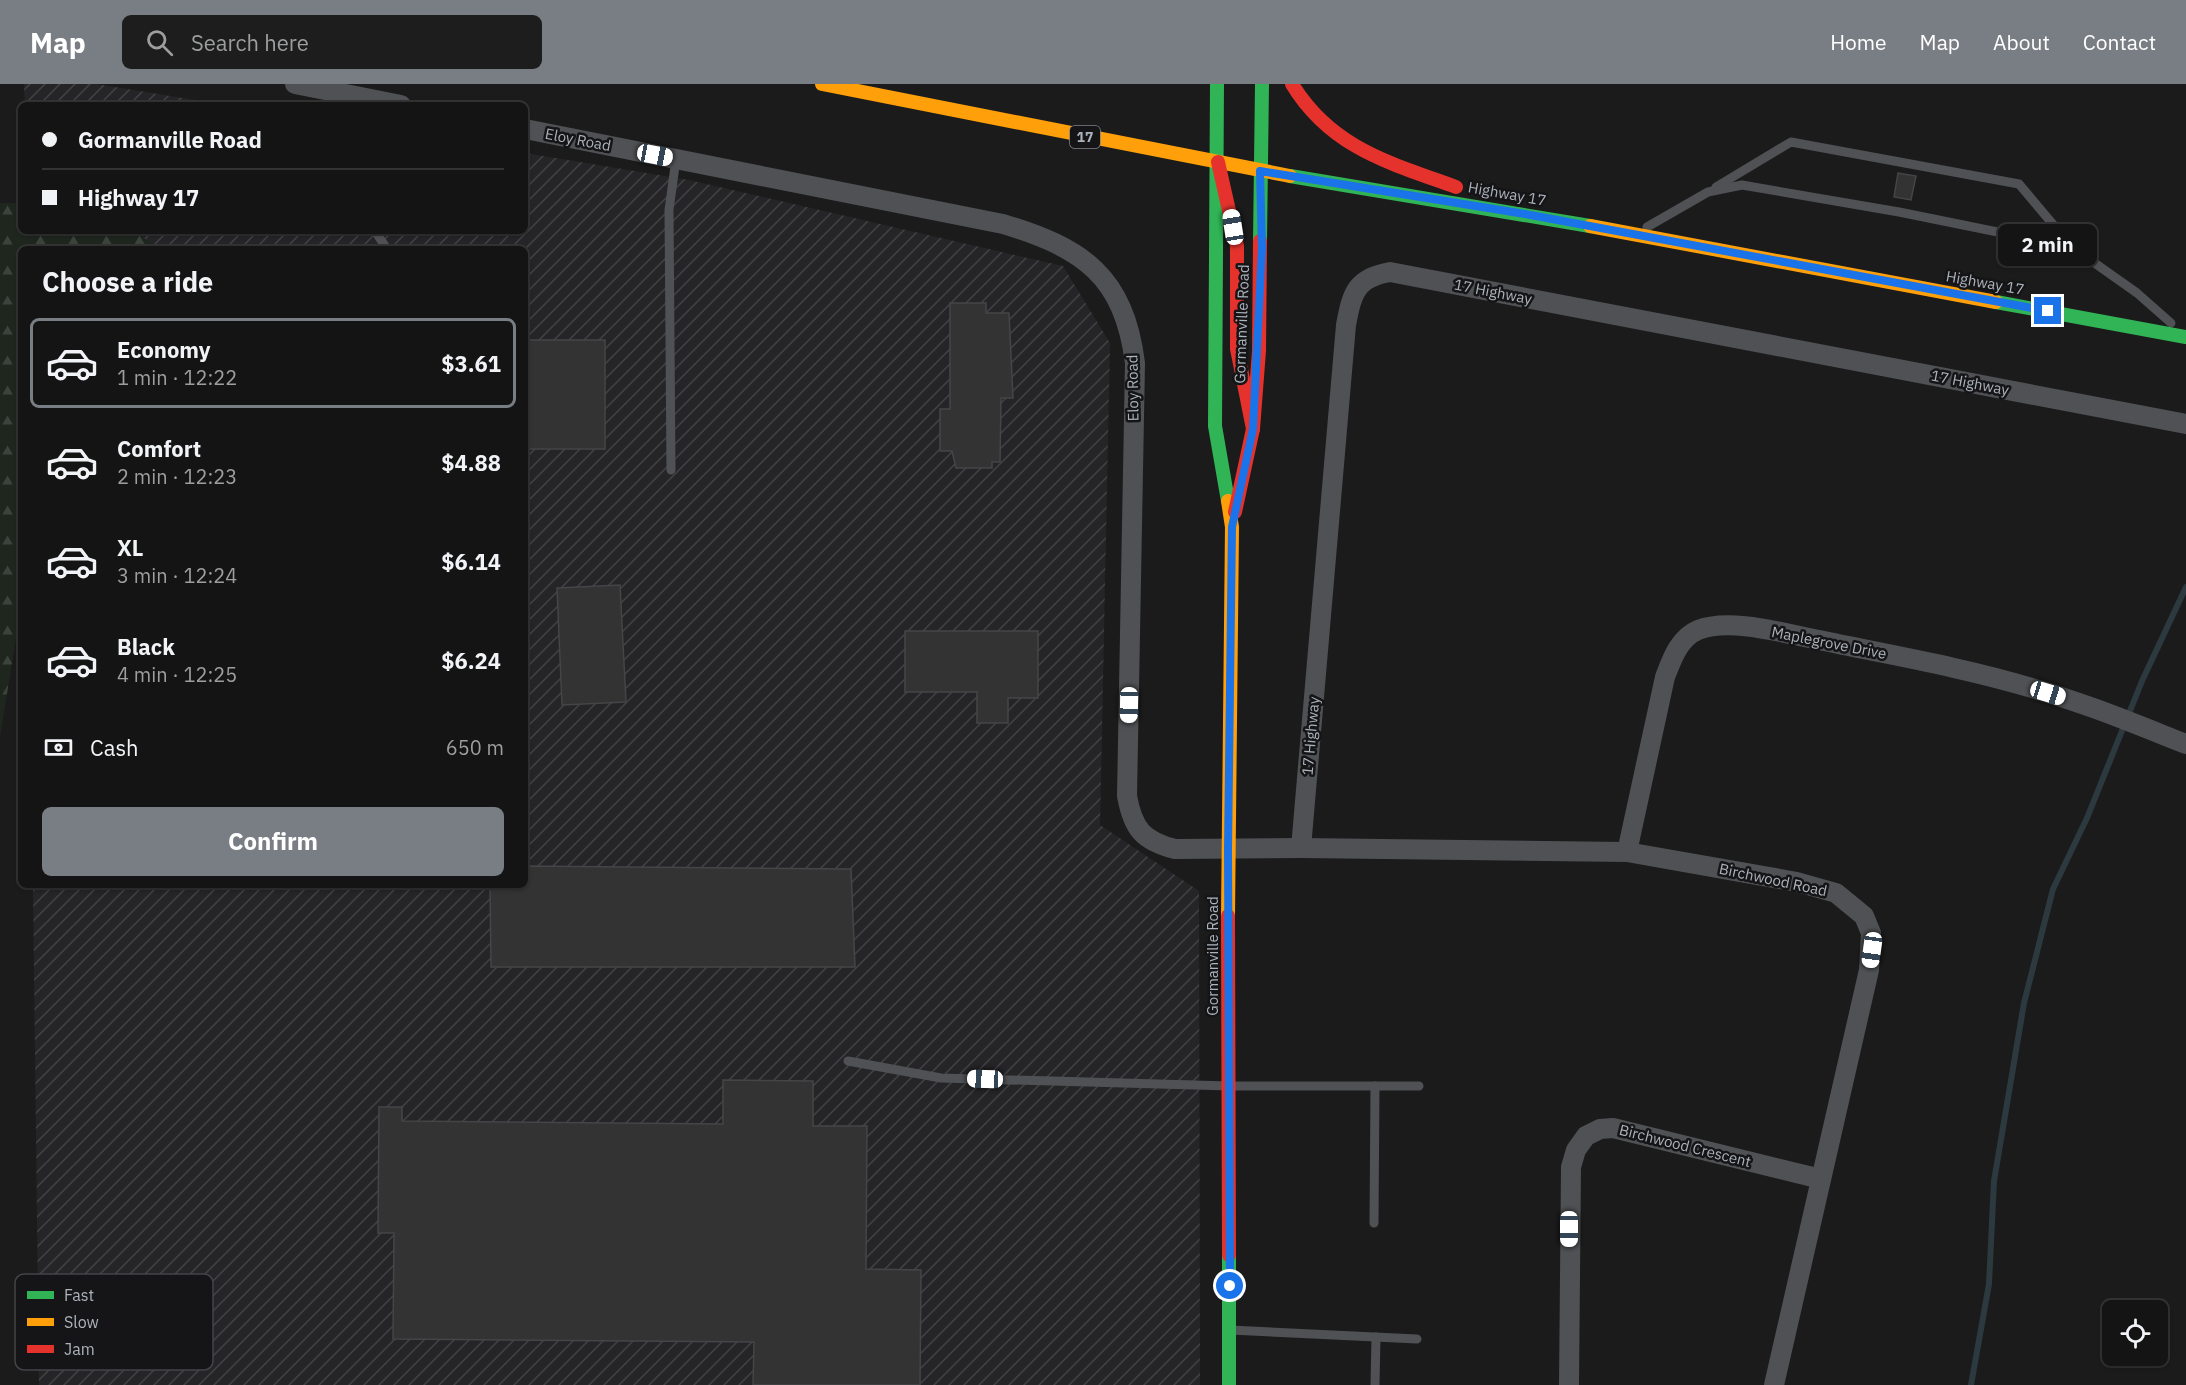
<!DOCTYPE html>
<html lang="en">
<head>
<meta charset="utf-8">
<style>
  :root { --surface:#141414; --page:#1d1d1d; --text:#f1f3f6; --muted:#9d9ea0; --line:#333334; --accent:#797e84 }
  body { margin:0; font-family:"IBM Plex Sans",sans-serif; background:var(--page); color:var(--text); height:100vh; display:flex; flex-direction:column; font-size:22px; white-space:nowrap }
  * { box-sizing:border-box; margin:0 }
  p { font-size:20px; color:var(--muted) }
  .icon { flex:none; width:33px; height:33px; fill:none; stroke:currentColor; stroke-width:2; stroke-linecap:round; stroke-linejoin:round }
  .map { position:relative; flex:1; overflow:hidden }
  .side { position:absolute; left:18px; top:162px; width:510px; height:642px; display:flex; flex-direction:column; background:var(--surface); border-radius:9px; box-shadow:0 2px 4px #0004,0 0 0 2px var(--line) }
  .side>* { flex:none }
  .guide { position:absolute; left:18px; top:18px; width:510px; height:132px; border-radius:9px; box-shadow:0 2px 4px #0004,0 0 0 2px var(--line); display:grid; align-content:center; height:132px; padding:0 24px; background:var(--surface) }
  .controls { position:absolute; left:2102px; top:1216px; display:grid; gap:12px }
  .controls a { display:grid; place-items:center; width:66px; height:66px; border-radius:9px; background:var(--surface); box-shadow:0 2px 4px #0004,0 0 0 2px var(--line); font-size:30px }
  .end { position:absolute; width:27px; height:27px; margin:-14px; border:8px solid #1a73e8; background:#fff; box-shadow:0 0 0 3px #fff }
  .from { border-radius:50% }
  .bubble { position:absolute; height:42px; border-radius:9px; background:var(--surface); box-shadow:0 2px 4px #0004,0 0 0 2px var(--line); font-size:20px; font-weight:700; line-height:42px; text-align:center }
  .car { position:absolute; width:18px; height:36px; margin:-18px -9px; border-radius:8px; box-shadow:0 0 4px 2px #0007; background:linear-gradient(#fff 24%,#345 0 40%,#fff 0 76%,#345 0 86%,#fff 0) }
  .guide b { display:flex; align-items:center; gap:21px; height:57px; font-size:22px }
  .guide b+b { border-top:2px solid var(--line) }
  .guide i { width:15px; height:15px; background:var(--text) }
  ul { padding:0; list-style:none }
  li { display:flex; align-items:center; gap:18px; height:90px; margin:0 12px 9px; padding:0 12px; border:3px solid transparent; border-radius:9px }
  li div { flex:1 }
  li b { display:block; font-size:22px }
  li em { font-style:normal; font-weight:700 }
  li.current { border-color:var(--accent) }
  li>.icon { width:54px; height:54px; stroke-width:1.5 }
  h2 { padding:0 24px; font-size:27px; line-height:72px }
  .pay { display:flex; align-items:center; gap:15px; height:66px; padding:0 24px; font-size:22px }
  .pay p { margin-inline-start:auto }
  .action { display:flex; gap:12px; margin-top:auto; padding:12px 24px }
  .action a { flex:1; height:69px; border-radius:9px; background:var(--accent); color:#fff; font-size:24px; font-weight:700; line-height:69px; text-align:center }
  header { display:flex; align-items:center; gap:36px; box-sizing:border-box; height:84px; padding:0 30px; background:var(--accent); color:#fff }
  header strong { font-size:28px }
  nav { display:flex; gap:33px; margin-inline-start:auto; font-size:21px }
  .search { width:420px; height:54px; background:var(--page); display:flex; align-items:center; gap:15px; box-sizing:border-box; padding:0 21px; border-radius:9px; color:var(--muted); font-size:22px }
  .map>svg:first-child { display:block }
  .industrial { fill:url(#industrial-furrows) }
  .forest { fill:url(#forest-firs) }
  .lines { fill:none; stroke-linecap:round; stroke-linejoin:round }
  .stream { stroke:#2c393e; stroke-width:6 }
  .building { fill:#333; stroke:#434547; stroke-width:1.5 }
  .lane { stroke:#4f5154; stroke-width:9 }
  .street { stroke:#4f5154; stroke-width:20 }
  .fast { stroke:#30b455; stroke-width:14 }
  .slow { stroke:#ff9f0a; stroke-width:14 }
  .jam { stroke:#e5322d; stroke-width:14 }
  .route { stroke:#1a73e8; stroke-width:8 }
  .labels { text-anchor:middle; stroke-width:5; stroke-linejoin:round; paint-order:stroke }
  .shield { fill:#151517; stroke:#7f848a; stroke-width:1.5 }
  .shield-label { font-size:14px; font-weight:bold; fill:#acb3bc }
  .street-label { font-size:15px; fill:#acb3bc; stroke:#151517 }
  .key { fill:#151517; stroke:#424449; stroke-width:1.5 }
  .key-label { font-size:16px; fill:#acb3bc }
</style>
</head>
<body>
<header>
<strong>Map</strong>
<div class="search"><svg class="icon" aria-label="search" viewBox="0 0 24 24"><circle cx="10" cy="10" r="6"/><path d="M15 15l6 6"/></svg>Search here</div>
<nav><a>Home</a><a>Map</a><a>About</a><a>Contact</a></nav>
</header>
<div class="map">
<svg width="2186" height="1301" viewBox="0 0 2186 1301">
  <defs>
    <pattern id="industrial-furrows" width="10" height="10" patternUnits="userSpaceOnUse" patternTransform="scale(1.5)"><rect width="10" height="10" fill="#252527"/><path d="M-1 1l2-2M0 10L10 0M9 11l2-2" fill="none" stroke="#424244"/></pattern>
    <pattern id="forest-firs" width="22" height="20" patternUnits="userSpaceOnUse" patternTransform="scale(1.5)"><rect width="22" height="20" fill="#1e261e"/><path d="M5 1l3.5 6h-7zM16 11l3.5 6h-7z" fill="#3c433d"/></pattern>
  </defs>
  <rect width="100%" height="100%" fill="#1b1b1b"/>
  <g class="industrial">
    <polygon points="24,0 96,0 226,21 25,21"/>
    <polygon points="525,69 689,96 1063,182 1110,259 1100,741 1199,807 1200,1301 39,1301 33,801 525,801 525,165 26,165 26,147 525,147"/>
  </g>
  <polygon class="forest" points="0,119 21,119 21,147 133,147 161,165 21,165 21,523 0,653"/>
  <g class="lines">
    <polyline class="stream" points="1971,1301 1989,1200 1994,1097 2024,919 2053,805 2087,734 2142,597 2186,503"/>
  </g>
  <g class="building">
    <polygon points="1898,89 1916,92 1911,116 1894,113"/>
    <polygon points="950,219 986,219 986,229 1009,229 1013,314 1001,314 1000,378 992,378 992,384 956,384 952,367 940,367 940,325 950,325"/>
    <rect x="525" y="256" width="80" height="109"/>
    <polygon points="620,501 626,618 562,621 557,504"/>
    <polygon points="905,547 1038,547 1038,614 1008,614 1008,639 977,639 977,608 905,608"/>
    <polygon points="525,782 851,785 855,883 491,883 490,801 525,801"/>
    <polygon points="723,996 813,997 813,1042 867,1042 866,1185 921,1186 920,1301 753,1301 754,1258 393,1255 394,1149 378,1149 379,1023 402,1023 402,1037 723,1040"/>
  </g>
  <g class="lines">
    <g class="lane">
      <polyline points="1716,103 1791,58 2019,100 2072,163"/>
      <polyline points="1647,143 1708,108 1742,101 1899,128 2072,163 2137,209 2171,239"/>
      <polyline points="375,147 387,165"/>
      <polyline points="671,386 669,126 676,75"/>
      <polyline points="848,977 941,994 1230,1002 1419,1002"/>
      <polyline points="1374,1139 1375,1002"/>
      <polyline points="1230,1246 1417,1255"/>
      <polyline points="1375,1301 1376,1253"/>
    </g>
    <g class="street">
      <polyline points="295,0 401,21"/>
      <path d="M525,45L1003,140C1083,164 1124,192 1135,279L1127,712C1133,745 1143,757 1175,765L1301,764L1627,768L1797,798L1836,809L1864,832L1871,849L1869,886L1774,1301"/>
      <path d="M1301,764L1346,241C1352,210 1355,194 1390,188L2186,340"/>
      <path d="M1627,768L1665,593C1672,575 1679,554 1698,546C1730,533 1786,550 1819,556C1890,571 1962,583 2032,604C2085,619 2135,640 2186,660"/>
      <polyline points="1569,1301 1571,1083 1576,1066 1586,1052 1600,1045 1613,1044 1821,1095"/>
    </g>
    <g class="fast">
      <polyline points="1217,0 1215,342 1228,417"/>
      <polyline points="1290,92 1590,142"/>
      <polyline points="1260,157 1262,0"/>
      <polyline points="1996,218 2186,253"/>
      <polyline points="1229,1171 1229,1301"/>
    </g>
    <g class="slow">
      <polyline points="822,0 1290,92"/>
      <polyline points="1590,142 1996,218"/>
      <polyline points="1228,417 1232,443 1228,832"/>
    </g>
    <g class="jam">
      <path d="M1292,0C1331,64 1390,79 1456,103"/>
      <polyline points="1218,78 1237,162 1237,265 1253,345"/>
      <polyline points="1235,428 1253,345 1259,267 1260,157"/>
      <polyline points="1228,832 1229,1171"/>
    </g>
  </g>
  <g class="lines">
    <polyline class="route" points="1230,1202 1228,765 1232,443 1253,345 1262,164 1260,87 1525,130 2048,227"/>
  </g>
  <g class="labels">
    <rect class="shield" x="1070" y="42" width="30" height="22" rx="4.5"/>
    <g class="shield-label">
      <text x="1085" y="58">17</text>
    </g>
    <g class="street-label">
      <text transform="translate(578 56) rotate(11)" y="5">Eloy Road</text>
      <text transform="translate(1507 110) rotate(10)" y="5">Highway 17</text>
      <text transform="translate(1985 199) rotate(10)" y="5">Highway 17</text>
      <text transform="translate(1493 208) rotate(11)" y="5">17 Highway</text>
      <text transform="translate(1242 240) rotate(-88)" y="5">Gormanville Road</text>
      <text transform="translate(1970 299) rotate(11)" y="5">17 Highway</text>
      <text transform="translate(1133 304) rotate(-91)" y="5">Eloy Road</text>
      <text transform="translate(1829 559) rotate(11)" y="5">Maplegrove Drive</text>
      <text transform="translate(1311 652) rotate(-85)" y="5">17 Highway</text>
      <text transform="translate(1773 796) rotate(12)" y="5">Birchwood Road</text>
      <text transform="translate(1213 872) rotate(-90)" y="5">Gormanville Road</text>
      <text transform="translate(1685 1062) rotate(14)" y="5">Birchwood Crescent</text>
    </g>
  </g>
  <rect x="15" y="1190" width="198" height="96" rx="9" class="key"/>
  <rect x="27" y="1207" width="27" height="8" fill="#30b455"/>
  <rect x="27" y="1234" width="27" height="8" fill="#ff9f0a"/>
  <rect x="27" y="1261" width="27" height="8" fill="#e5322d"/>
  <g class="key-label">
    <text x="64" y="1217">Fast</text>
    <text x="64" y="1244">Slow</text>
    <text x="64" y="1271">Jam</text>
  </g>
</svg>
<div class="controls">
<a><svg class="icon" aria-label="locate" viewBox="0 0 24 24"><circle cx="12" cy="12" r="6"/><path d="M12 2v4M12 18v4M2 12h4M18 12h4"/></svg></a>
</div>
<i class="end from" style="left:1230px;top:1202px"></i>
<i class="end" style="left:2048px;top:227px"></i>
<div class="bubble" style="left:1998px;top:140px;width:99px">2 min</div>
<i class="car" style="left:655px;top:71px;rotate:101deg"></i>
<i class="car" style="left:1233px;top:143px;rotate:351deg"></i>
<i class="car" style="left:2048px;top:609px;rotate:107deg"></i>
<i class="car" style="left:1129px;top:621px;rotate:181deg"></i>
<i class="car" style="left:1872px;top:866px;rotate:188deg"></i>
<i class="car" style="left:985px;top:995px;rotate:272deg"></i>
<i class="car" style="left:1569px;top:1145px;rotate:180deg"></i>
<div class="guide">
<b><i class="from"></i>Gormanville Road</b>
<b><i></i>Highway 17</b>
</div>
<section class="side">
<h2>Choose a ride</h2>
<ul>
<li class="current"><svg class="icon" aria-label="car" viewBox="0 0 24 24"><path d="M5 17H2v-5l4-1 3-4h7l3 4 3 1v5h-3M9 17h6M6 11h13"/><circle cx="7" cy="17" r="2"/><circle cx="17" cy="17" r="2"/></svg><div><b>Economy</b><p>1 min · 12:22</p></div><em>$3.61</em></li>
<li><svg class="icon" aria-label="car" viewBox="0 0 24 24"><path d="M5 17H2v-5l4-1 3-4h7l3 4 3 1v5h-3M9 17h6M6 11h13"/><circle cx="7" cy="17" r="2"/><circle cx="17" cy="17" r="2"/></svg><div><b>Comfort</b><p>2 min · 12:23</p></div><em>$4.88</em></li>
<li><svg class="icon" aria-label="car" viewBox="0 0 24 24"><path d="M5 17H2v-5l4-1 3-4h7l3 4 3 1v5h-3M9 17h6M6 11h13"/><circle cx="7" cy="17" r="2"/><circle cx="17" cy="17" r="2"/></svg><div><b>XL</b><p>3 min · 12:24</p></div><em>$6.14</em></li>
<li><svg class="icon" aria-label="car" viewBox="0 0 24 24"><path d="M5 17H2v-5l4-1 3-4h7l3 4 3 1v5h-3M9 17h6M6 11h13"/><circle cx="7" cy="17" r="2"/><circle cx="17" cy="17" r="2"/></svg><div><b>Black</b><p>4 min · 12:25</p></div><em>$6.24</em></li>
</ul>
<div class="pay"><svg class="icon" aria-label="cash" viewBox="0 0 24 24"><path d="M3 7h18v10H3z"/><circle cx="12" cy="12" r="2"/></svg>Cash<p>650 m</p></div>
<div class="action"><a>Confirm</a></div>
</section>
</div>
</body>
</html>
